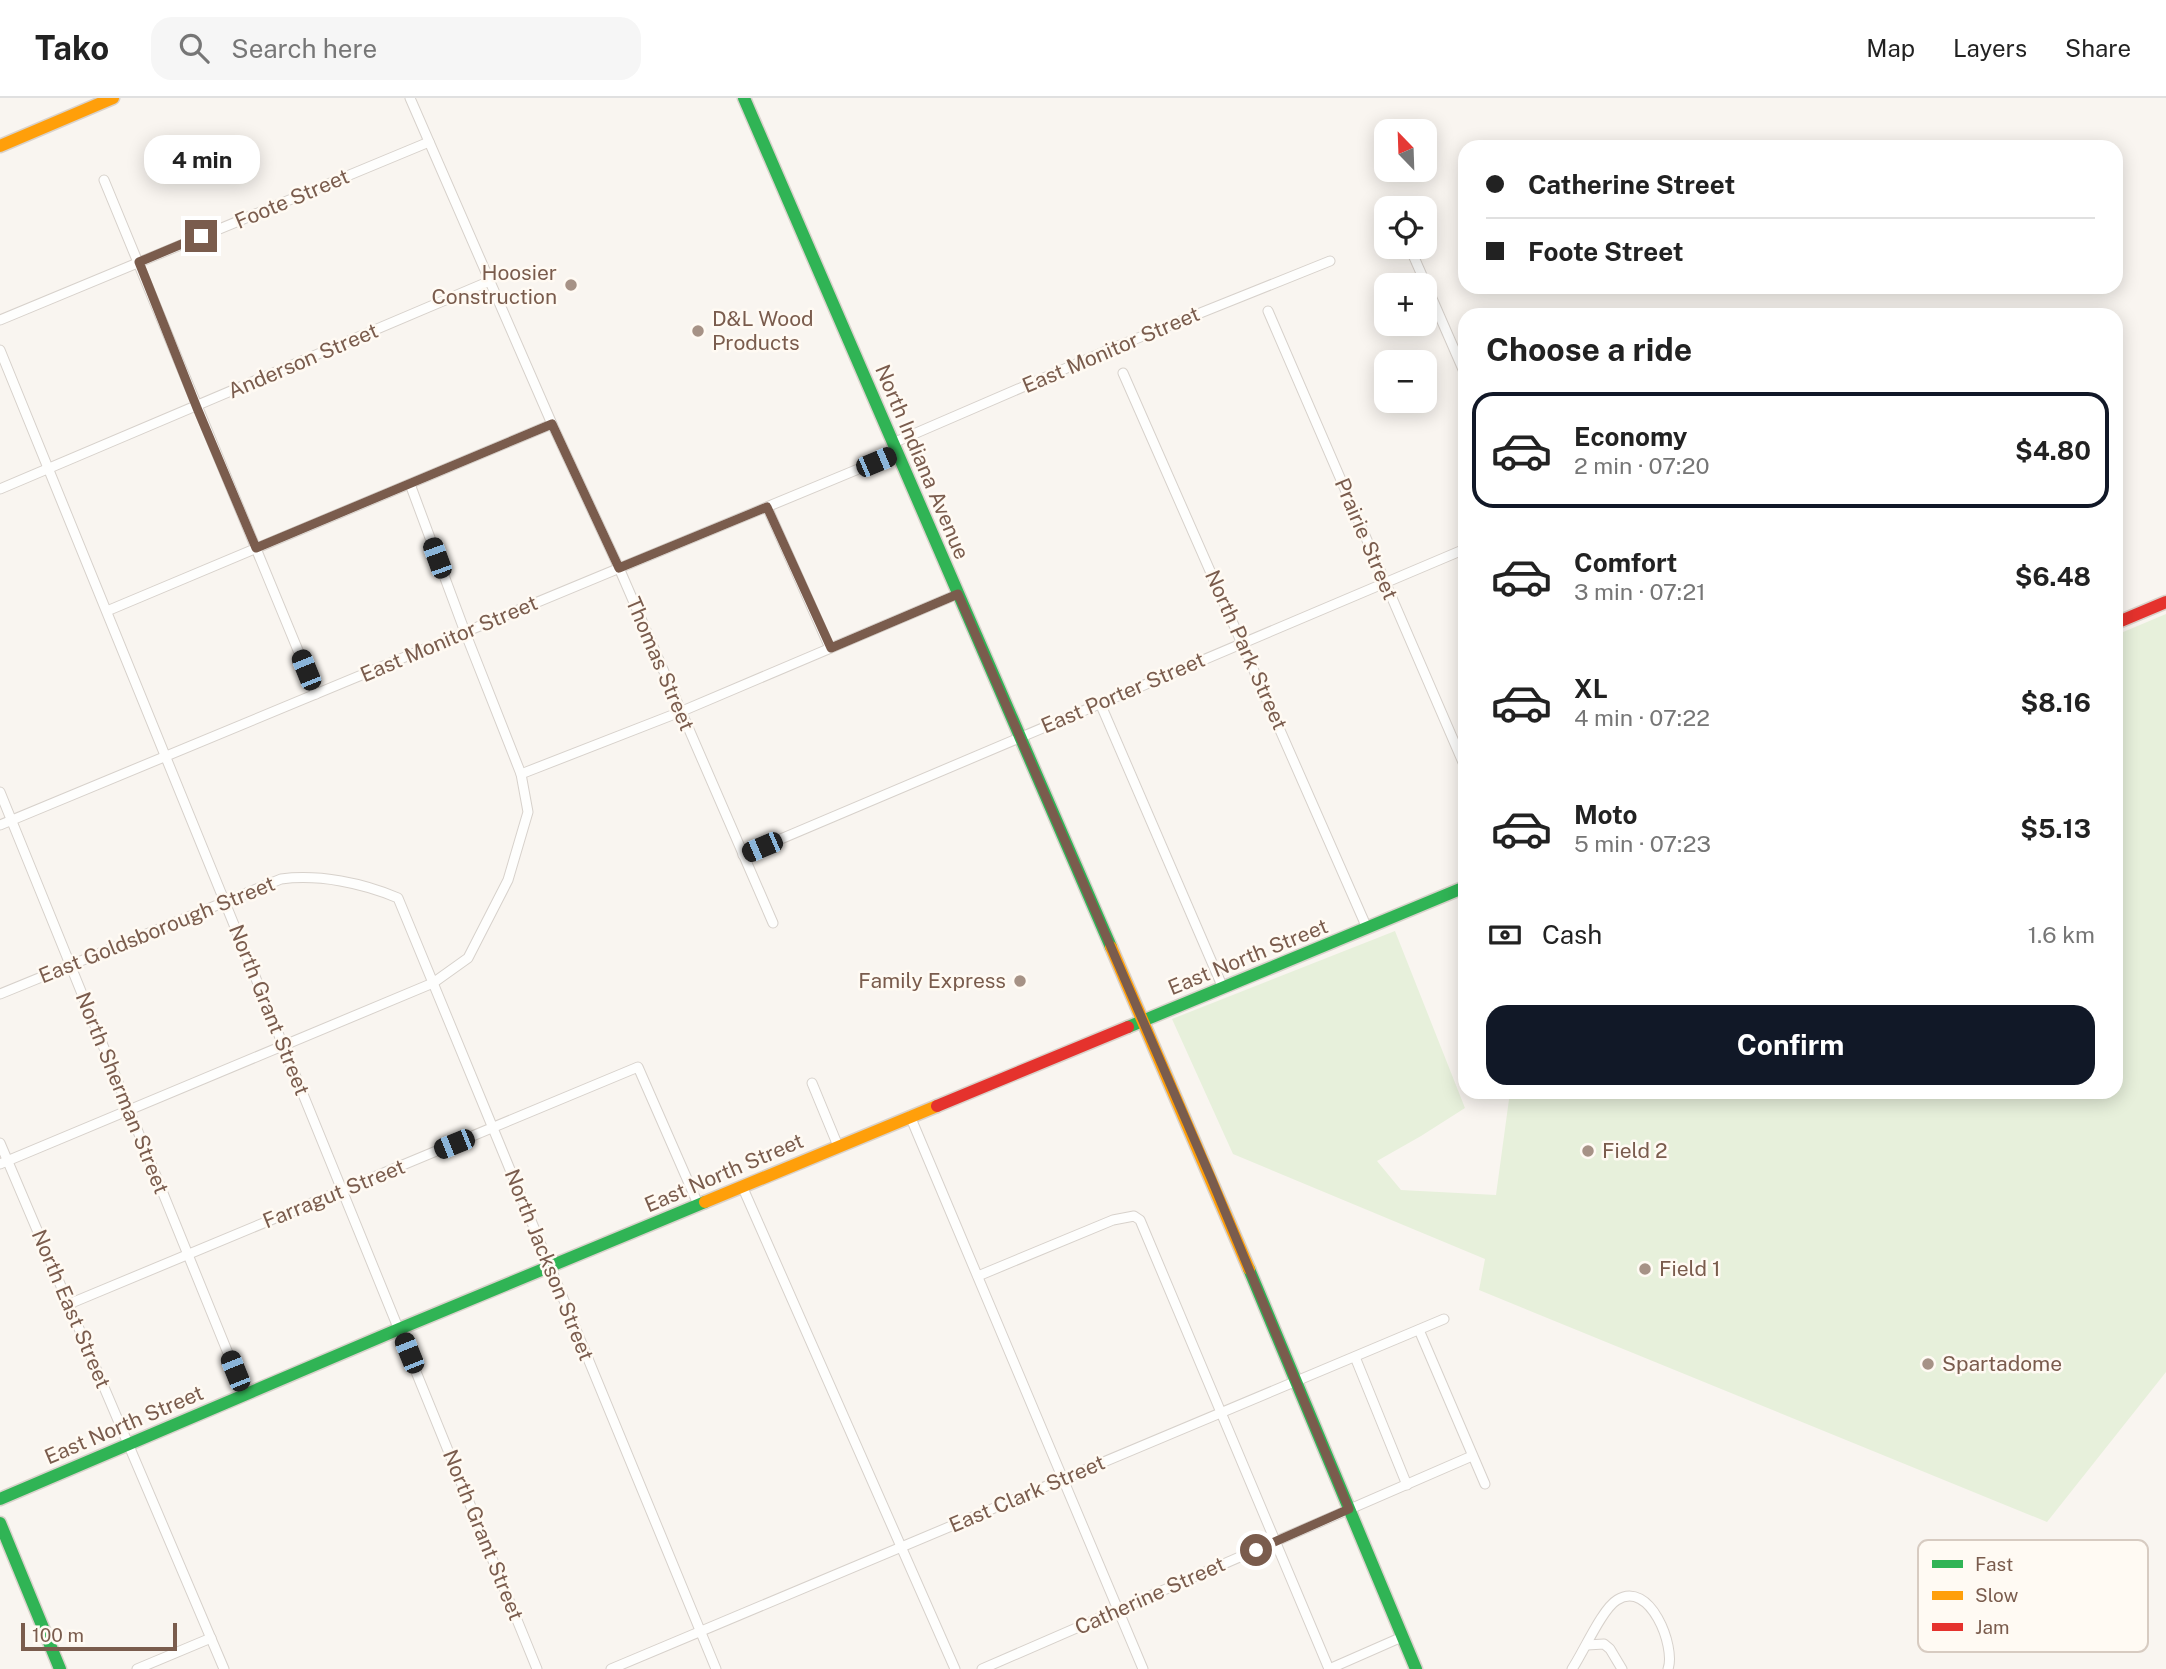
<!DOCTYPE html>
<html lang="en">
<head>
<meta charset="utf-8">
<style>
  :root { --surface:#fff; --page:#f6f6f6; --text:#222; --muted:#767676; --line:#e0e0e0; --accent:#111827 }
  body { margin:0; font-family:"Public Sans",sans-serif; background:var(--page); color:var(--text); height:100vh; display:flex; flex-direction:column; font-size:26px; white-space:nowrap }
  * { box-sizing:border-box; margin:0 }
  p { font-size:23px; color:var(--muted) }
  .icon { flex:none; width:38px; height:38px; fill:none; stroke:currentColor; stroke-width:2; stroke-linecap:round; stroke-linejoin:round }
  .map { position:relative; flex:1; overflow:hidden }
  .drawer { position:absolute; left:1458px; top:210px; width:665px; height:791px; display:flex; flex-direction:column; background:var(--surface); border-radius:21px; box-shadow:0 4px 18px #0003 }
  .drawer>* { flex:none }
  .top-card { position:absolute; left:1458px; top:42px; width:665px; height:154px; border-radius:21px; box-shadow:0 4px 18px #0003; display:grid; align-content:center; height:154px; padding:0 28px; background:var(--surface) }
  .needle { width:46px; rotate:337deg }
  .fabs { position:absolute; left:1374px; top:21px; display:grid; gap:14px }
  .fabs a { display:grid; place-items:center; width:63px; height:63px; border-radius:14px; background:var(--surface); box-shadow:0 4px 18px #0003; font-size:35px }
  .scale { position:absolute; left:21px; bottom:18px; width:156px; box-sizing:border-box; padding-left:7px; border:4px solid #7a5c4d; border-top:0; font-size:19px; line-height:24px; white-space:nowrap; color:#7a5c4d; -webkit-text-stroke:5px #fffaf3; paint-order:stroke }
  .end { position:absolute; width:32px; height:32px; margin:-16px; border:9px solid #7a5c4d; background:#fff; box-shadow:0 0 0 4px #fff }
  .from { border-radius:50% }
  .bubble { position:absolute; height:49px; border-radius:21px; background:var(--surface); box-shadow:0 4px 18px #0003; font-size:23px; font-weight:700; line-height:49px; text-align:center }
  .car { position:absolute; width:21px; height:42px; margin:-21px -10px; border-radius:9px; box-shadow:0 0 5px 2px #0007; background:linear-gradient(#222 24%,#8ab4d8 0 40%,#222 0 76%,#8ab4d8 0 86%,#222 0) }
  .top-card b { display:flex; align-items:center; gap:24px; height:66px; font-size:26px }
  .top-card b+b { border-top:2px solid var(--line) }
  .top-card i { width:18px; height:18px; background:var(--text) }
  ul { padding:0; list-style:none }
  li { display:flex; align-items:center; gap:21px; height:116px; margin:0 14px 10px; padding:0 14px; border:4px solid transparent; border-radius:21px }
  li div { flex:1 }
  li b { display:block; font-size:26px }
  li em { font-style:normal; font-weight:700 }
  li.selected { border-color:var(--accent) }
  li>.icon { width:63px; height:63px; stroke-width:1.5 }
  h2 { padding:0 28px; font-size:32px; line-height:84px }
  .pay { display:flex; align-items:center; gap:18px; height:77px; padding:0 28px; font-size:26px }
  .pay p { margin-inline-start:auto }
  .action { display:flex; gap:14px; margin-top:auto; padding:14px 28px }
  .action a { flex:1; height:80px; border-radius:21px; background:var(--accent); color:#fff; font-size:28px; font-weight:700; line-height:80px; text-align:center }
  header { display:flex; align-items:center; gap:42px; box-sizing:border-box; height:98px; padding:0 35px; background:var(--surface); border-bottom:2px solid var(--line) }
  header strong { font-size:33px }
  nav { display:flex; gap:38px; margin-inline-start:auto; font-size:24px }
  .search { width:490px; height:63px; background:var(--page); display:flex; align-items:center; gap:18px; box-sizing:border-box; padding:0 24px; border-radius:21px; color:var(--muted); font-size:26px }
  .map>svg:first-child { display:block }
  .green { fill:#e7f0db }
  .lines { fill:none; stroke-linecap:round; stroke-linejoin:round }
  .street-casing { stroke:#d7d1cb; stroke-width:11 }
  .fast-casing { stroke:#d9d2cb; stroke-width:15 }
  .slow-casing { stroke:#d9d2cb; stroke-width:15 }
  .jam-casing { stroke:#d9d2cb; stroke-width:15 }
  .street { stroke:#fefefd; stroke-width:9 }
  .fast { stroke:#30b455; stroke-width:12 }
  .slow { stroke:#ff9f0a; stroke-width:12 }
  .jam { stroke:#e5322d; stroke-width:12 }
  .route { stroke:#7a5c4d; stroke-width:9 }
  .poi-dot { fill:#a69286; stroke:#fffaf3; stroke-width:2.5 }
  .labels { text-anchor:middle; stroke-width:5; stroke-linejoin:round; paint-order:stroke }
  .street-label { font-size:21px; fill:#7a5c4d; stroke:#fffaf3 }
  .poi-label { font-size:21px; fill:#7a5c4d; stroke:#fffaf3; text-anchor:start }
  .key { fill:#fffaf3; stroke:#d7cbc1; stroke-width:2 }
  .key-label { font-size:19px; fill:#7a5c4d }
</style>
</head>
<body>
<header>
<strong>Tako</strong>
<div class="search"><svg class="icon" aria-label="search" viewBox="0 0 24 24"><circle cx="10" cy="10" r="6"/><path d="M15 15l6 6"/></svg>Search here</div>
<nav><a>Map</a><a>Layers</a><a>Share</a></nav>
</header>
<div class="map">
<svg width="2166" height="1571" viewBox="0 0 2166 1571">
  <rect width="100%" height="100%" fill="#f9f5f0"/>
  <polygon class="green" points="2166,516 2166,1274 2047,1424 1479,1192 1485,1161 1233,1056 1172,921 1395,833 1465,1010 1421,1038 1377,1063 1401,1092 1496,1097 1510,994 2116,994 2116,537"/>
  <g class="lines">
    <g class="street-casing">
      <g id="street">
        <polyline points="410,0 552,326 619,470 773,825"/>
        <polyline points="104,82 316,596"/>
        <polyline points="1410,150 1465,276"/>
        <polyline points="1268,213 1465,669"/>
        <polyline points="0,222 429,44"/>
        <polyline points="0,252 537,1571"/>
        <polyline points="1123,275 1367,830"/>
        <polyline points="893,345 1113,250 1330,163"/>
        <polyline points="0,391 490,183"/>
        <polyline points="767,409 830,550"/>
        <polyline points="107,513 552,326"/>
        <polyline points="1100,605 1223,890"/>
        <polyline points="521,676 680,614 958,496"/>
        <polyline points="0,694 245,1297"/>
        <polyline points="0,727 897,355"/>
        <polyline points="743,757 1465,451"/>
        <path d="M0,896L281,781C319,776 363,785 398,800L716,1571"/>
        <polyline points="812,985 838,1048"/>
        <polyline points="910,1018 1143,1571"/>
        <polyline points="0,1045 224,1571"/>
        <polyline points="0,1066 433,885 468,860 508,782 528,714 521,676 465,534 410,386"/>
        <polyline points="742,1088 955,1571"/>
        <polyline points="978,1178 1113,1122 1134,1118 1140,1122 1329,1571"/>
        <polyline points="69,1206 638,969 698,1106"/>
        <polyline points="1419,1232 1485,1386"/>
        <polyline points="1355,1259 1407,1387"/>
        <polyline points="1587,1547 1604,1546 1610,1551 1622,1571"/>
        <polyline points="137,1571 211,1540"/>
        <polyline points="611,1571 1444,1221"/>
        <polyline points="982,1571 1472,1358"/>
        <polyline points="1329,1571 1402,1539"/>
        <path d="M1572,1571C1583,1555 1602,1511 1617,1502C1650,1481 1676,1549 1668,1571"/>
      </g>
    </g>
    <g class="fast-casing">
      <g id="fast">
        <polyline points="744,0 1111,849"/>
        <polyline points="1128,929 1465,789"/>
        <polyline points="1249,1171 1416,1571"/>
        <polyline points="0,1401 399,1231 705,1104"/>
        <polyline points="0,1425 60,1571"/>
      </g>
    </g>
    <g class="slow-casing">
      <g id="slow">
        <polyline points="0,48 113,0"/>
        <polyline points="1111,849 1249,1171"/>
        <polyline points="705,1104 937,1008"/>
      </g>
    </g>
    <g class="jam-casing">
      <g id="jam">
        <polyline points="2116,525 2166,504"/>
        <polyline points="937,1008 1128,929"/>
      </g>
    </g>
    <use href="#street" class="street"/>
    <use href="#fast" class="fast"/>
    <use href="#slow" class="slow"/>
    <use href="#jam" class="jam"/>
  </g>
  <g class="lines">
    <polyline class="route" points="201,138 139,164 197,310 256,450 552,326 619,470 767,409 831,550 958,496 1211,1080 1349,1411 1256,1452"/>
  </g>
  <g class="poi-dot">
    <circle cx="571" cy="187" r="7"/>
    <circle cx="698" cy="233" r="7"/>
    <circle cx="1020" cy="883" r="7"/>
    <circle cx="1588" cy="1053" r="7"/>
    <circle cx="1645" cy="1171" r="7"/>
    <circle cx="1928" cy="1266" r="7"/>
  </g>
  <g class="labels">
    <g class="street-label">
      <text transform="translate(292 101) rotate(-23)" y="7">Foote Street</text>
      <text transform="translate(1111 252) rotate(-23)" y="7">East Monitor Street</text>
      <text transform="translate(303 263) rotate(-23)" y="7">Anderson Street</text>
      <text transform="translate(922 364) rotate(67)" y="7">North Indiana Avenue</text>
      <text transform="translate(1366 441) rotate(67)" y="7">Prairie Street</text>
      <text transform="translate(449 541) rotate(-23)" y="7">East Monitor Street</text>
      <text transform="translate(1246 552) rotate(66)" y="7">North Park Street</text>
      <text transform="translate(660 566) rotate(67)" y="7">Thomas Street</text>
      <text transform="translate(1123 595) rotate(-23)" y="7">East Porter Street</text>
      <text transform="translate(157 832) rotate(-22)" y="7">East Goldsborough Street</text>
      <text transform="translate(1248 859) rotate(-22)" y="7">East North Street</text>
      <text transform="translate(269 912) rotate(68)" y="7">North Grant Street</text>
      <text transform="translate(122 995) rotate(68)" y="7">North Sherman Street</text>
      <text transform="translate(724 1075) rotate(-23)" y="7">East North Street</text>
      <text transform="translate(334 1096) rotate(-22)" y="7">Farragut Street</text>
      <text transform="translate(549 1167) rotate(68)" y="7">North Jackson Street</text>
      <text transform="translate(71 1211) rotate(67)" y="7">North East Street</text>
      <text transform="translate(124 1327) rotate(-23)" y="7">East North Street</text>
      <text transform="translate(1027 1396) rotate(-23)" y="7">East Clark Street</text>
      <text transform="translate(483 1437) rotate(68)" y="7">North Grant Street</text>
      <text transform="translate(1150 1498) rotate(-24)" y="7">Catherine Street</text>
    </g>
    <g class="poi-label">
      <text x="557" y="182" text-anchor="end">Hoosier<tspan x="557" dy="24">Construction</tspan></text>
      <text x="712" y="228">D&amp;L Wood<tspan x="712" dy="24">Products</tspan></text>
      <text x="1006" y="890" text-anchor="end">Family Express</text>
      <text x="1602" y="1060">Field 2</text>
      <text x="1659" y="1178">Field 1</text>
      <text x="1942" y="1273">Spartadome</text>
    </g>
  </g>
  <rect x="1918" y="1442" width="230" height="112" rx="10" class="key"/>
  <rect x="1932" y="1462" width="31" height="8" fill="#30b455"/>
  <rect x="1932" y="1493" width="31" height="9" fill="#ff9f0a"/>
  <rect x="1932" y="1525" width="31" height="8" fill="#e5322d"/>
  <g class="key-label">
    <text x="1975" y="1473">Fast</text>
    <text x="1975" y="1504">Slow</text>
    <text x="1975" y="1536">Jam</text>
  </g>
</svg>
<div class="fabs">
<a><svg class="needle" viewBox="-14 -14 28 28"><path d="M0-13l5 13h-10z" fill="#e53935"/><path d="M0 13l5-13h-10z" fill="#767676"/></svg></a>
<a><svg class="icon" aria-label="locate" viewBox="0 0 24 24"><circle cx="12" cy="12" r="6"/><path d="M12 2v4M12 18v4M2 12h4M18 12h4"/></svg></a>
<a>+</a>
<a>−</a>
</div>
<div class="scale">100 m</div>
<i class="end from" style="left:1256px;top:1452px"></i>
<i class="end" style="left:201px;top:138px"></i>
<div class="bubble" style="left:144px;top:37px;width:116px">4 min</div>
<i class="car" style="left:876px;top:364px;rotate:67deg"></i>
<i class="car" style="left:437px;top:460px;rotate:340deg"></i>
<i class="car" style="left:306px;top:572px;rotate:338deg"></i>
<i class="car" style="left:762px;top:749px;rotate:247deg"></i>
<i class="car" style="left:454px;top:1046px;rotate:248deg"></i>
<i class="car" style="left:409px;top:1255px;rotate:338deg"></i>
<i class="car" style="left:235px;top:1273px;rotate:338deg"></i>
<div class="top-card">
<b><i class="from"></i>Catherine Street</b>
<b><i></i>Foote Street</b>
</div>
<section class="drawer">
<h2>Choose a ride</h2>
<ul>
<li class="selected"><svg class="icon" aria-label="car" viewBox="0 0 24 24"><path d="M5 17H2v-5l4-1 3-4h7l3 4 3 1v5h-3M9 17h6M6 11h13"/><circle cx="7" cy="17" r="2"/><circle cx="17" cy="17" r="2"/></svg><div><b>Economy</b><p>2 min · 07:20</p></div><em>$4.80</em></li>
<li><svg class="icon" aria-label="car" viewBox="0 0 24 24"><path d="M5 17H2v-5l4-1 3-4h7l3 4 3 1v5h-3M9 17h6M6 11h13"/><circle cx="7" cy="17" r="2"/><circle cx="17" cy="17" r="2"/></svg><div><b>Comfort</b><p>3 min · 07:21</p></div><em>$6.48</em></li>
<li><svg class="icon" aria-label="car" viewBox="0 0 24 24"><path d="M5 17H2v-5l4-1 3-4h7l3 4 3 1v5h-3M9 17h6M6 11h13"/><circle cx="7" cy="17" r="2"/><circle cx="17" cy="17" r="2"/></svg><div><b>XL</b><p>4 min · 07:22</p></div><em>$8.16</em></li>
<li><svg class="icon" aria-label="car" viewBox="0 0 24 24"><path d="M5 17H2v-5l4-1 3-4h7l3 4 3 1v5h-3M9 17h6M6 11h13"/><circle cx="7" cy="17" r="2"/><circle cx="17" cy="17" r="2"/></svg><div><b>Moto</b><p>5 min · 07:23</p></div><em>$5.13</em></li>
</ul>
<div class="pay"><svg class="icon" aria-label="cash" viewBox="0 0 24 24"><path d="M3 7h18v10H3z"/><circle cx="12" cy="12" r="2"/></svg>Cash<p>1.6 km</p></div>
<div class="action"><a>Confirm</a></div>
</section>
</div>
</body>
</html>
